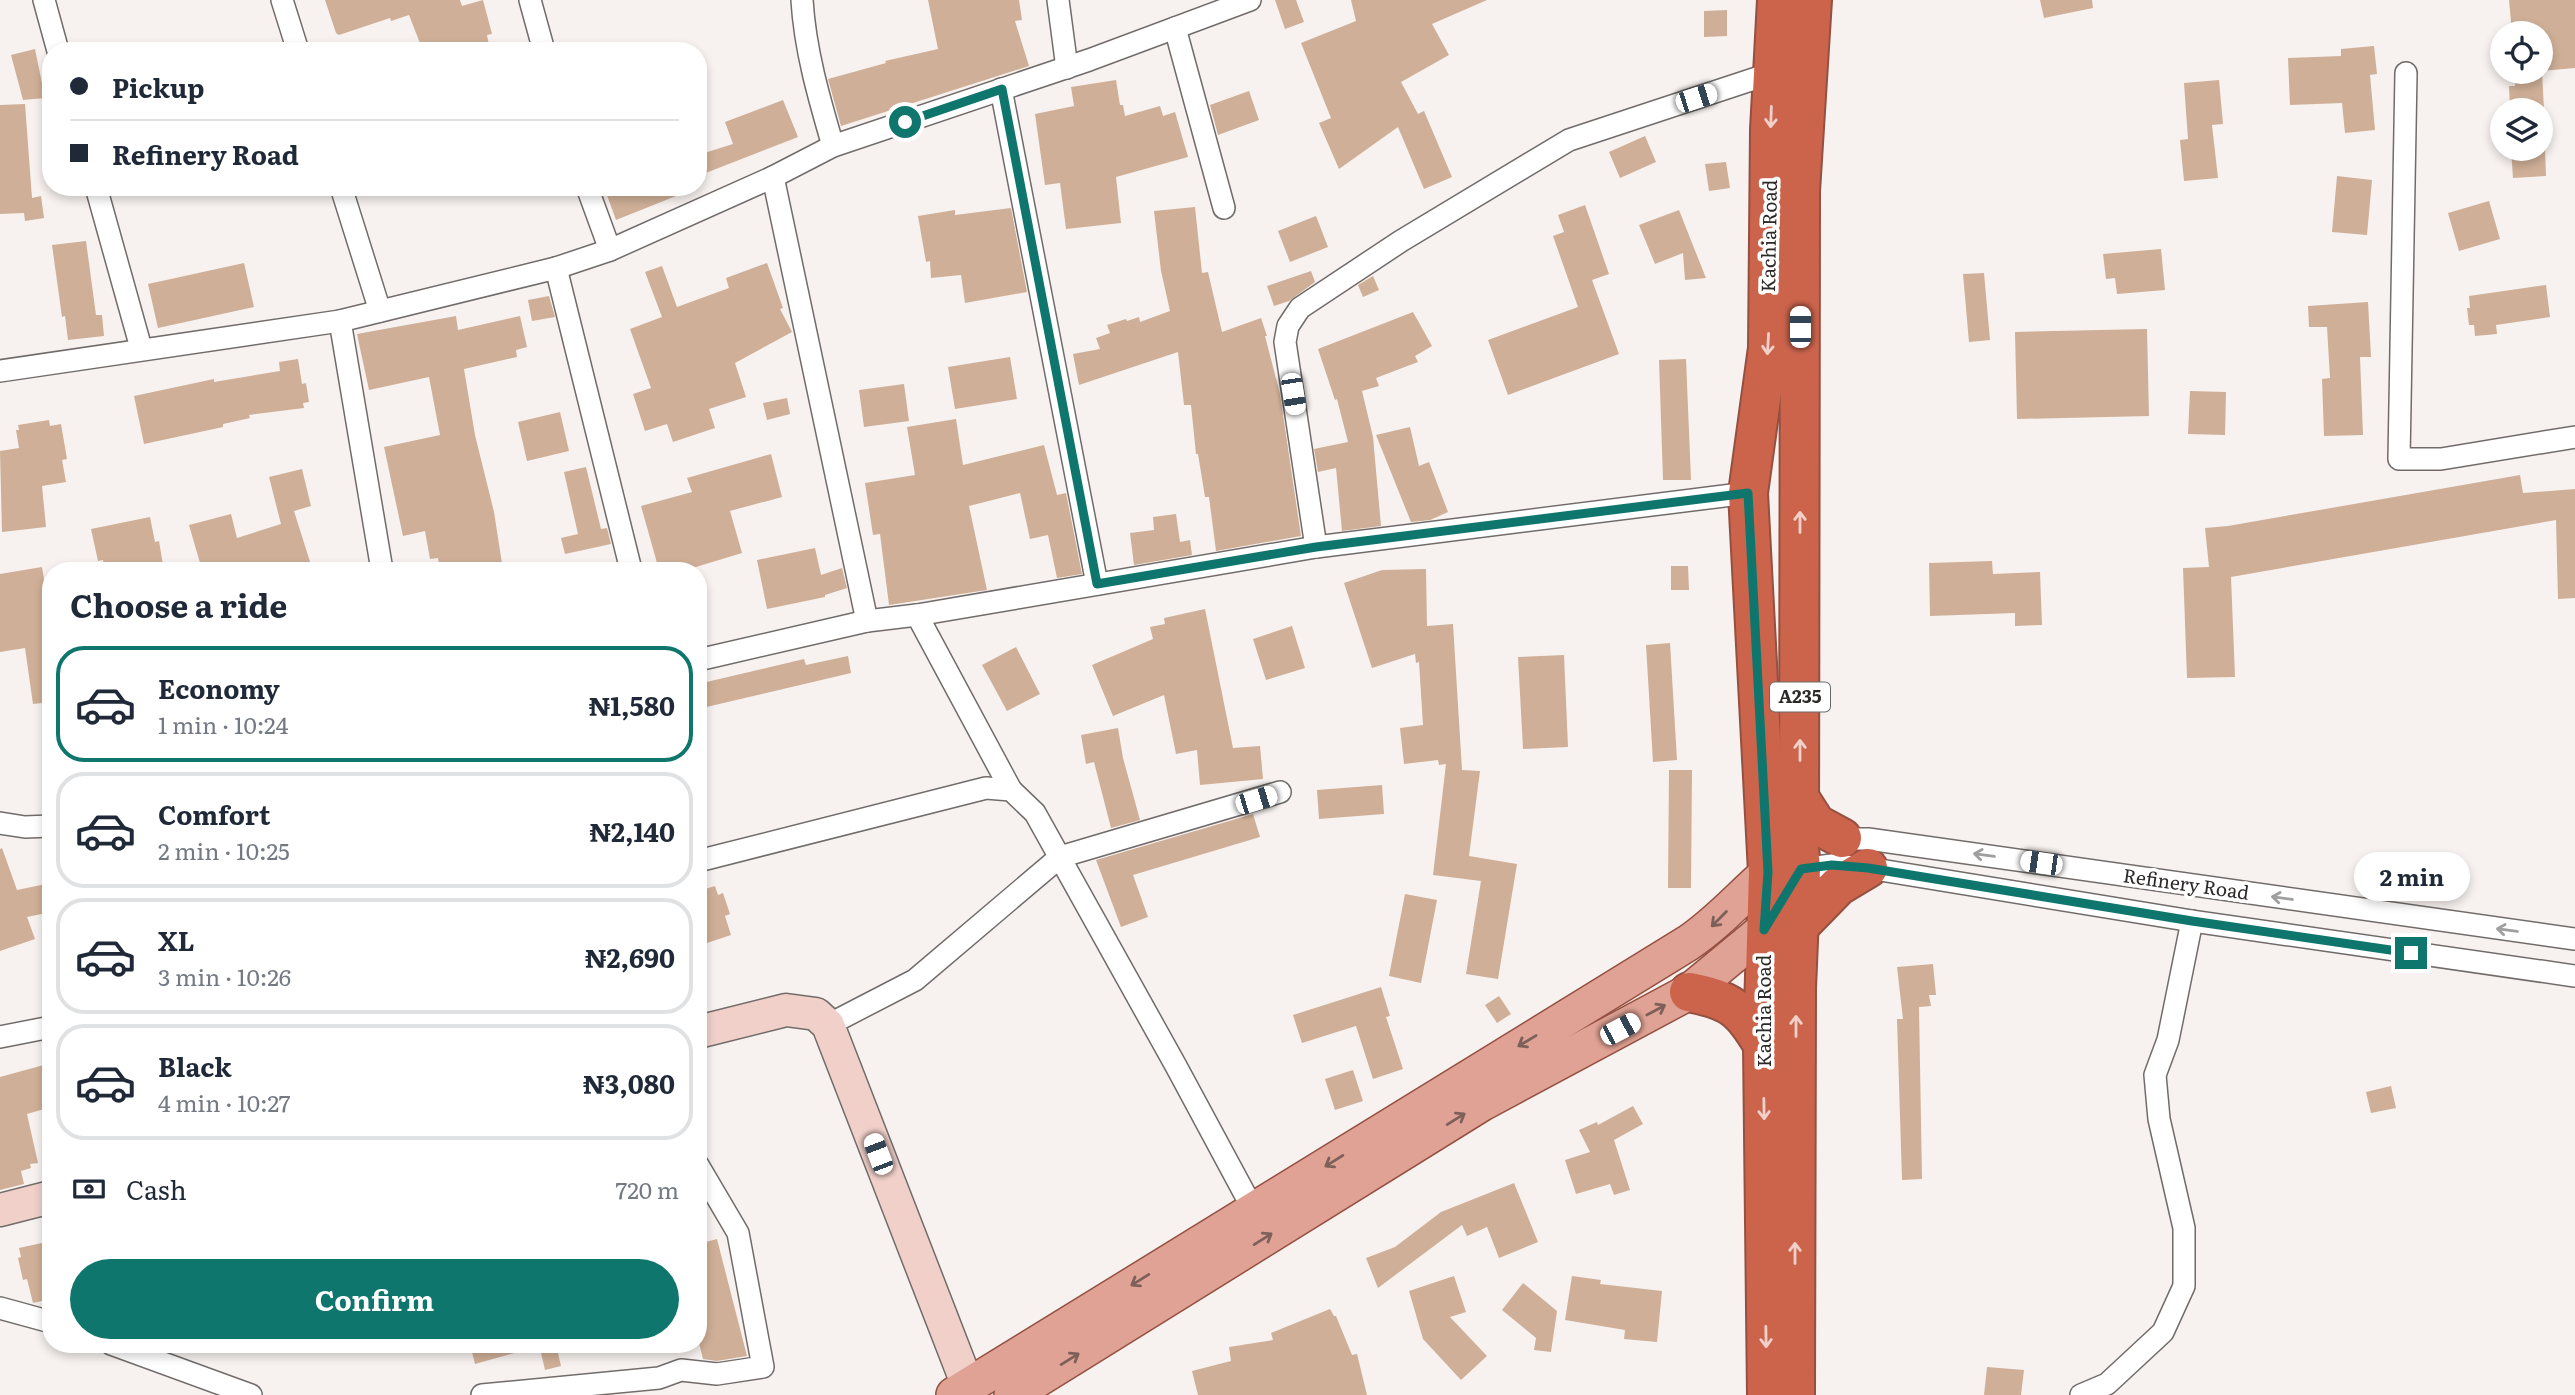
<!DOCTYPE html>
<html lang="en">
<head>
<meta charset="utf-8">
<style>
  :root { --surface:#fff; --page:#f6f6f7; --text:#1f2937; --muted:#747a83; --line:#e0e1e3; --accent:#0f766e }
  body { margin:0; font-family:Literata,serif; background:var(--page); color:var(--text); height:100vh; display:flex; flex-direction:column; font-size:26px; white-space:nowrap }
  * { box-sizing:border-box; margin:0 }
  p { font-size:23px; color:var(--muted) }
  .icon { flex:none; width:38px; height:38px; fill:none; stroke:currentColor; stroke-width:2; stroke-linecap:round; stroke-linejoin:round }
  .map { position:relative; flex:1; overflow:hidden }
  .sheet { position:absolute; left:42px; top:562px; width:665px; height:791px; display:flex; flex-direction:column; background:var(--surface); border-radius:28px; box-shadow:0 4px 10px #0003 }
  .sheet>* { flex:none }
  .top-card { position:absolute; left:42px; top:42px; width:665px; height:154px; border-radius:28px; box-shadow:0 4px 10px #0003; display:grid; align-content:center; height:154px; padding:0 28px; background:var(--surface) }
  .fabs { position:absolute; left:2490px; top:21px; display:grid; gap:14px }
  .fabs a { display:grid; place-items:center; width:63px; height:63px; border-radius:50%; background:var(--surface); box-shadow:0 4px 10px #0003; font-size:35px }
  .end { position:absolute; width:32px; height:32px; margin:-16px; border:9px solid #0f766e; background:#fff; box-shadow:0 0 0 4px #fff }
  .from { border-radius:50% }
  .bubble { position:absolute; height:49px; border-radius:24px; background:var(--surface); box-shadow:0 4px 10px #0003; font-size:23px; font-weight:700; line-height:49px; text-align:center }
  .car { position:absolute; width:21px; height:42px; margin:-21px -10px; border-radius:9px; box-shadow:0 0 5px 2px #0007; background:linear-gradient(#fff 24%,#345 0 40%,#fff 0 76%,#345 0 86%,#fff 0) }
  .top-card b { display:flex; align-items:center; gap:24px; height:66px; font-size:26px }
  .top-card b+b { border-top:2px solid var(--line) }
  .top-card i { width:18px; height:18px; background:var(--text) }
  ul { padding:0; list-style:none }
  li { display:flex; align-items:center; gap:21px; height:116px; margin:0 14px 10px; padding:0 14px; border:4px solid var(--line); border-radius:28px }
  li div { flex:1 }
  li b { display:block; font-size:26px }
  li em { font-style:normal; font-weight:700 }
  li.on { border-color:var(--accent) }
  li>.icon { width:63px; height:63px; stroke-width:1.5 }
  h2 { padding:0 28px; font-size:32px; line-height:84px }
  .pay { display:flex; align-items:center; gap:18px; height:77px; padding:0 28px; font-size:26px }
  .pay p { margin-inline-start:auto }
  .button { display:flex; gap:14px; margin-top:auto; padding:14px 28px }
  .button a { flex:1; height:80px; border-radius:42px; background:var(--accent); color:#fff; font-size:28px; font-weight:700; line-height:80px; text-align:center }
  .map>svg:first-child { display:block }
  .building { fill:#cfaf97 }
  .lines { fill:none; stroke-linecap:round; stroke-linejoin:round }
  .street-casing { stroke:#716c6a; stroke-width:24 }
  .secondary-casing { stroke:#716c6a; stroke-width:35 }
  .primary-casing { stroke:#945040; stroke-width:38 }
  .highway-casing { stroke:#945040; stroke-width:42 }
  .street { stroke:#fff; stroke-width:21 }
  .secondary { stroke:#f0d0c9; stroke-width:32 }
  .primary { stroke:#e0a294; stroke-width:35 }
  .highway { stroke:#cc644c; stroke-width:38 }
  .oneway { stroke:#f0d0c9 }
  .oneway2 { stroke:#a09f9f }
  .oneway3 { stroke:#7d6059 }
  .route { stroke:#0f766e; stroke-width:9 }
  .labels { text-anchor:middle; stroke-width:7; stroke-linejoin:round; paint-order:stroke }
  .shield { fill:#fff; stroke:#6b6a69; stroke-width:2 }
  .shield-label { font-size:18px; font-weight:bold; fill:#2c2a29 }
  .street-label { font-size:19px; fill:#2c2a29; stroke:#fff }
</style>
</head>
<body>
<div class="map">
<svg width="2575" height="1395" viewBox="0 0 2575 1395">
  <rect width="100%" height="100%" fill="#f7f2ef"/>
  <g class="building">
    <polygon points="325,0 460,0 462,6 483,0 492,34 487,35 489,45 465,51 423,51 409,15 391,21 390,18 339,35 336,33"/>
    <polygon points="928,0 1019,0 1022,20 1015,21 1029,66 841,126 828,79 886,63 885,61 938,49"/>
    <polygon points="1275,0 1296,0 1304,22 1285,29"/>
    <polygon points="1351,0 1487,0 1432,24 1449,55 1401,82 1418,114 1424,111 1452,177 1424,189 1398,127 1339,169 1319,123 1331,118 1301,43 1356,21"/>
    <polygon points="2040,0 2092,0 2093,8 2044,18"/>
    <polygon points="2509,0 2575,0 2575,68 2541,71 2541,33 2512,33"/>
    <polygon points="1727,10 1727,36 1704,37 1704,11"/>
    <polygon points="2374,46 2377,74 2370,75 2375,130 2345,133 2342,103 2290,105 2288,58 2341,56 2341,49"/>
    <polygon points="35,49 45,98 23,100 11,55"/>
    <polygon points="2514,72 2542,72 2544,110 2510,110 2509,86 2515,86"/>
    <polygon points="1116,80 1120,105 1123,105 1125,116 1160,106 1163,116 1175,112 1188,157 1116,177 1121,223 1066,229 1060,183 1045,185 1035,114 1074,106 1071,87"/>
    <polygon points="2219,80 2223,124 2212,125 2218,178 2184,181 2180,140 2188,139 2184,83"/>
    <polygon points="1249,91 1259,120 1218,135 1210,105"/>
    <polygon points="783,100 798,137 698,176 698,155 733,144 725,122"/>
    <polygon points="25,104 32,198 41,196 44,218 25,221 24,213 0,214 0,105"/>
    <polygon points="1645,136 1656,162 1620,178 1609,152"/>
    <polygon points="2511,149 2545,149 2546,176 2513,178"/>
    <polygon points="1726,162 1730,188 1709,191 1705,164"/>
    <polygon points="2337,176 2372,180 2367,235 2332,232"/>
    <polygon points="604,187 696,187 696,188 616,220"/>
    <polygon points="2489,201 2500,239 2459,251 2448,213"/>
    <polygon points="1585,205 1609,274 1592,280 1619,354 1508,395 1488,340 1578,307 1553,236 1564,232 1558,215"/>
    <polygon points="1195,207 1202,273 1208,272 1222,332 1261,318 1267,336 1265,336 1280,394 1301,536 1216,551 1209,497 1205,497 1198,454 1196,454 1191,405 1184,405 1178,352 1079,385 1073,354 1100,349 1096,338 1110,333 1107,325 1126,319 1127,321 1139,317 1140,322 1170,311 1161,271 1154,211"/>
    <polygon points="1011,208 1027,292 965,303 961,275 931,278 930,261 926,262 918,216 955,210 955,215"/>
    <polygon points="1679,210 1694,248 1706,278 1685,280 1683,253 1655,264 1639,225"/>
    <polygon points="1316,216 1328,247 1290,262 1278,231"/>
    <polygon points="86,241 96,315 102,315 104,336 68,340 65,316 62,317 52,245"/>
    <polygon points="2161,249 2165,290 2117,294 2115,278 2106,279 2103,254"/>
    <polygon points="244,263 254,307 158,328 148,284"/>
    <polygon points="767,263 783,308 780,309 792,332 735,363 746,397 709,409 715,428 673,442 667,424 645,431 633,394 651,388 630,329 662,317 645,272 662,266 677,307 729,288 726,278"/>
    <polygon points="1311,271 1315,282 1289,301 1274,306 1267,286"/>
    <polygon points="1984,273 1990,340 1969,342 1963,274"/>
    <polygon points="1373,276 1379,290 1363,297 1358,285"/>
    <polygon points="2546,285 2550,317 2496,325 2497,334 2475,336 2474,325 2469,325 2467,308 2470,308 2469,296"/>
    <polygon points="549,296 555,317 532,321 528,300"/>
    <polygon points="2368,302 2371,357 2360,357 2363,435 2324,436 2322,379 2330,378 2327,327 2309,327 2308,306"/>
    <polygon points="1413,312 1432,346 1415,356 1418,362 1376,378 1379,386 1362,391 1373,437 1381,526 1342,531 1336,468 1318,472 1314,449 1348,442 1337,399 1335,400 1318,349"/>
    <polygon points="456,316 458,330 520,316 527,347 516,350 517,357 464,369 475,435 494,512 503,570 440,570 438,558 430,559 425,531 403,536 384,447 440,435 429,377 369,390 357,334"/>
    <polygon points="2147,329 2149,416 2017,419 2015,332"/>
    <polygon points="1010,357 1017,399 955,409 948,367"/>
    <polygon points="298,359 302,384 306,383 309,402 303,403 304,408 249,415 250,418 223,424 223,427 144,444 134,396 214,379 214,382 280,371 279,362"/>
    <polygon points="1686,359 1691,480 1663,480 1659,360"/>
    <polygon points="904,384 909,421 864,427 859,390"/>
    <polygon points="2190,391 2226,392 2225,435 2188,434"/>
    <polygon points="787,398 790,414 767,420 763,403"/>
    <polygon points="560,412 569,451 527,461 518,422"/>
    <polygon points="956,419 963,465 1044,445 1057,495 1066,493 1082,574 1057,578 1048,535 1030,539 1020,493 969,506 987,590 889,605 880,534 873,535 865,483 915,475 907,427"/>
    <polygon points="49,420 50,426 61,424 67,459 62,460 66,482 42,486 46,527 2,532 0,451 19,448 16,430 19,430 18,425"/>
    <polygon points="1410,427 1419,466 1429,462 1448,512 1430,520 1411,522 1376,435"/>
    <polygon points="771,454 782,497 730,511 742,553 686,570 659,570 641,506 692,492 687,478"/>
    <polygon points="586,467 601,529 607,528 611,544 565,554 561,538 578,534 564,472"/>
    <polygon points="302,469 311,506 294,511 311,565 293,570 202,570 189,525 231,514 237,538 281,524 269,477"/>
    <polygon points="2520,475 2523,493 2575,489 2575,598 2558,599 2556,520 2231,577 2235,677 2187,678 2183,568 2209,567 2205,528 2228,526"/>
    <polygon points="1176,514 1180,542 1190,540 1192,555 1134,565 1130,533 1154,530 1153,517"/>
    <polygon points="150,517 155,542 159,541 163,565 137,570 105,570 103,560 98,561 91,529"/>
    <polygon points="815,548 821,575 842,568 847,588 825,595 825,597 767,609 757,560"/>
    <polygon points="1992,561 1993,574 2040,572 2042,625 2015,626 2015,613 1930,616 1929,563"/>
    <polygon points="1671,566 1688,566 1689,590 1671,590"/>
    <polygon points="42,567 49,611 51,611 51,702 33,704 25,648 0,652 0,574"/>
    <polygon points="1426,569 1427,626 1453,624 1462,770 1480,771 1469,856 1517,864 1498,979 1466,974 1481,881 1433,875 1446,764 1439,765 1438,760 1404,764 1400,728 1423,725 1419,662 1416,663 1415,654 1372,668 1344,583 1382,570"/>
    <polygon points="1205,609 1233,748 1260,746 1263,779 1200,785 1197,750 1176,754 1164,695 1113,716 1092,665 1153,639 1150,627 1165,624 1164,618"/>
    <polygon points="1292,626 1305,668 1266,680 1253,639"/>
    <polygon points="1670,643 1677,760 1653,762 1646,645"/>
    <polygon points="1016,647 1040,694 1007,711 982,665"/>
    <polygon points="1564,655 1568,747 1523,749 1518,657"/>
    <polygon points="848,656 851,673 698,709 698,684 804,659 806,665"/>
    <polygon points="1118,728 1123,758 1140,820 1111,828 1094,762 1086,764 1081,735"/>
    <polygon points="1669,770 1692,770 1691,888 1668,888"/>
    <polygon points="1382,785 1384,814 1319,819 1317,790"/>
    <polygon points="1253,814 1260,837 1133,875 1148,917 1121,927 1096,860"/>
    <polygon points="2,848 17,890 51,883 51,912 27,917 35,939 0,951 0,849"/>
    <polygon points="715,886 718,895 723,893 730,914 725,916 731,935 698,946 698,891"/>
    <polygon points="1405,894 1437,900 1421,983 1389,976"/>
    <polygon points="1933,964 1936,995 1929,995 1931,1006 1919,1007 1922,1179 1902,1180 1897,1019 1903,1019 1897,967"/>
    <polygon points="1381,987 1390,1016 1386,1017 1403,1069 1373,1079 1356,1026 1302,1043 1293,1015"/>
    <polygon points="1499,996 1511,1014 1497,1023 1485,1005"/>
    <polygon points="51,1063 51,1107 27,1114 38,1163 30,1164 31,1168 21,1171 24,1184 0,1190 0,1077"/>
    <polygon points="1353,1070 1363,1101 1335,1110 1325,1079"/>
    <polygon points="2391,1086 2396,1108 2371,1113 2366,1092"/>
    <polygon points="1633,1106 1643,1124 1614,1140 1630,1190 1614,1195 1610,1184 1576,1194 1565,1160 1590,1152 1579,1130 1597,1122 1598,1125"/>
    <polygon points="1514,1183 1538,1242 1499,1258 1487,1227 1467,1236 1462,1225 1378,1288 1366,1258 1395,1247 1441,1212"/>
    <polygon points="717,1239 747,1356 717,1361 703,1359 698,1339 698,1244"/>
    <polygon points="51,1241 51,1299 33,1303 27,1279 23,1280 18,1258 21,1257 19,1248"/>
    <polygon points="1454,1276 1466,1312 1450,1317 1487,1356 1461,1380 1423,1339 1409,1291"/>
    <polygon points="1572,1276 1601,1280 1600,1284 1662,1291 1657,1342 1624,1339 1625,1330 1565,1320"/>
    <polygon points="1523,1283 1557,1311 1551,1352 1534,1350 1536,1338 1502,1310"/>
    <polygon points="1330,1309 1334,1316 1336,1316 1352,1355 1357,1354 1367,1395 1198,1395 1192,1371 1231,1361 1229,1347 1273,1340 1271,1333"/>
    <polygon points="470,1344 528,1344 529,1349 475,1364"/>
    <polygon points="557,1349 561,1366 545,1370 541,1353"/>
    <polygon points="1987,1367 2024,1370 2021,1395 1984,1395"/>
  </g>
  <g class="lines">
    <g class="street-casing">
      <g id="street">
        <polyline points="44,0 58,51"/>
        <polyline points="282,0 298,51"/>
        <polyline points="530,0 544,51"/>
        <path d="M802,0C805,50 819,98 833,146"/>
        <polyline points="1058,0 1067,68"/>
        <polyline points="1175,28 1224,208"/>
        <polyline points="2406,73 2399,459 2441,459 2575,437"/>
        <polyline points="1001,89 1097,584"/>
        <polyline points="773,177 867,621"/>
        <polyline points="96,187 141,348"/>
        <polyline points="341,187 380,311"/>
        <polyline points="587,187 610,250"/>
        <polyline points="556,268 631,570"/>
        <polyline points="340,321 382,570"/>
        <polyline points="0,371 340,321 556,268 610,250 773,177 833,146 1089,60 1250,0"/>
        <polyline points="1316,547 1285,342 1288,326 1300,308 1401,241 1569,140 1772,73"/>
        <polyline points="917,615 1011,790"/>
        <polyline points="698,660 867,621 917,615 1316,547 1748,493"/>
        <polyline points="0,823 25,827 51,826"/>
        <polyline points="1832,839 1868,839 2575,939"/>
        <polyline points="698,861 986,788 1011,790 1035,813 1176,1066 1254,1211"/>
        <polyline points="1801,869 1832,865 1868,868 2192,921 2575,976"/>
        <polyline points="828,1025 915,980 1060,857 1280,792"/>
        <polyline points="0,1037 51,1027"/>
        <polyline points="0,1308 51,1322"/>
        <polyline points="111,1344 251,1395"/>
        <polyline points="482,1395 659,1378 681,1370 717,1374 763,1367 738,1233 698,1165"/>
        <polyline points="2081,1395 2107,1384 2163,1332 2184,1286 2184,1228 2159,1119 2155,1075 2168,1040 2192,921"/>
      </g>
    </g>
    <g class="secondary-casing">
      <g id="secondary">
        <polyline points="698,1032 786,1010 816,1014 828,1025 968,1386"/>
        <polyline points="0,1210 51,1197"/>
      </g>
    </g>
    <g class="primary-casing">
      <g id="primary">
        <path d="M954,1395L1688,943C1724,919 1750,885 1785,859"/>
        <polyline points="1012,1395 1482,1103 1689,992 1764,930 1777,910"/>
      </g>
    </g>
    <g class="highway-casing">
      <g id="highway">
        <polyline points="1800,799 1816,824 1842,838"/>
        <polyline points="1799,926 1838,886 1868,868"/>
        <path d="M1689,992C1731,1000 1742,1009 1763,1045"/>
        <polyline points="1767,1395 1763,1045 1768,872 1748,493 1768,348 1770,130 1777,0"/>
        <polyline points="1795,1395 1796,988 1801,869 1799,848 1800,191 1812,0"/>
      </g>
    </g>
    <use href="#street" class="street"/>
    <use href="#secondary" class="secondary"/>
    <use href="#primary" class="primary"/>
    <use href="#highway" class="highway"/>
  </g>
  <defs><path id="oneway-shaft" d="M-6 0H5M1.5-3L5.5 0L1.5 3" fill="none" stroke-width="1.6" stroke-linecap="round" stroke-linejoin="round" transform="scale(1.75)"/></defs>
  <g class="oneway">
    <use href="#oneway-shaft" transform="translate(1771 117) rotate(92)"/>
    <use href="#oneway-shaft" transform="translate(1768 344) rotate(93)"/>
    <use href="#oneway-shaft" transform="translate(1800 522) rotate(-90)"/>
    <use href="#oneway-shaft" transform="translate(1800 750) rotate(-90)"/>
    <use href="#oneway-shaft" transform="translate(1796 1026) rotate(-90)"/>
    <use href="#oneway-shaft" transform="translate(1764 1109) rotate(89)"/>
    <use href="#oneway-shaft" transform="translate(1795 1253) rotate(-90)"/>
    <use href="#oneway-shaft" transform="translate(1766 1337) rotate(89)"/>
  </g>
  <g class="oneway2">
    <use href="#oneway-shaft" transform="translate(1984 855) rotate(-172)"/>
    <use href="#oneway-shaft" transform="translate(2282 898) rotate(-172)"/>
    <use href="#oneway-shaft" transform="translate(2507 930) rotate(-172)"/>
  </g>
  <g class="oneway3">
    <use href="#oneway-shaft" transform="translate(1719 919) rotate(135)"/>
    <use href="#oneway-shaft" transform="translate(1656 1010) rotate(-28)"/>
    <use href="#oneway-shaft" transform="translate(1527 1041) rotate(149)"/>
    <use href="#oneway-shaft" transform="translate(1456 1119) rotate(-32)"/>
    <use href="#oneway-shaft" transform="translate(1334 1161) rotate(148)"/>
    <use href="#oneway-shaft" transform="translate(1263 1239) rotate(-32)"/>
    <use href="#oneway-shaft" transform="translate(1140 1280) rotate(148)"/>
    <use href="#oneway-shaft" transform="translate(1070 1359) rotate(-32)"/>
  </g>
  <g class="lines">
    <polyline class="route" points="905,122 1002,89 1097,584 1316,547 1748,493 1768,872 1764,930 1801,869 1832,865 1868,868 2192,921 2411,953"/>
  </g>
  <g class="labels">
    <rect class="shield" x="1770" y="682.5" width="60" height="29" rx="5"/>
    <g class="shield-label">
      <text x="1800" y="703">A235</text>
    </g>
    <g class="street-label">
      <text transform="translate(1769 236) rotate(-89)" y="7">Kachia Road</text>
      <text transform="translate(2186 884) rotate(8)" y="7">Refinery Road</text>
      <text transform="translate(1764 1011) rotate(-90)" y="7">Kachia Road</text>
    </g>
  </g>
</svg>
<div class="fabs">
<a><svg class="icon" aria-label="locate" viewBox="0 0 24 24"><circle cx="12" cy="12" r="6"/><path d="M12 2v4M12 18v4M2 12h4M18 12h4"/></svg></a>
<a><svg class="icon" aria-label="layers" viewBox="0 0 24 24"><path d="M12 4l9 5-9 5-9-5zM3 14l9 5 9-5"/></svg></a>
</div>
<i class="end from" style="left:905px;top:122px"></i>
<i class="end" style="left:2411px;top:953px"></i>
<div class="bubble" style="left:2354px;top:852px;width:116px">2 min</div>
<i class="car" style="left:1696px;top:98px;rotate:72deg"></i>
<i class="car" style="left:1800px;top:327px;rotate:0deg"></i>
<i class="car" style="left:1293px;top:394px;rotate:171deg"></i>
<i class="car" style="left:1256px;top:800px;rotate:73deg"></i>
<i class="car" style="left:2041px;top:863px;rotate:278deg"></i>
<i class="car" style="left:1620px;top:1029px;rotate:62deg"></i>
<i class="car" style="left:878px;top:1154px;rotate:339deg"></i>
<div class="top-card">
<b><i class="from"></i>Pickup</b>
<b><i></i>Refinery Road</b>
</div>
<section class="sheet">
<h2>Choose a ride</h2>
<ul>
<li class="on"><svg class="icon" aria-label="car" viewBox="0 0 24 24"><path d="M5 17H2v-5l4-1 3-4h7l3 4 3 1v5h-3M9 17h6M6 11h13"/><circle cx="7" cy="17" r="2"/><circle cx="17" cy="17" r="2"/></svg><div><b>Economy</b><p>1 min · 10:24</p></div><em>₦1,580</em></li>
<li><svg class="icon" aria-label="car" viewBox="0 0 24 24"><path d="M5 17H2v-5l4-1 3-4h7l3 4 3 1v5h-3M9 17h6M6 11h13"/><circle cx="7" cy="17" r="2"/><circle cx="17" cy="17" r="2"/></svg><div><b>Comfort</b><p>2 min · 10:25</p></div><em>₦2,140</em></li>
<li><svg class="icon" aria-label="car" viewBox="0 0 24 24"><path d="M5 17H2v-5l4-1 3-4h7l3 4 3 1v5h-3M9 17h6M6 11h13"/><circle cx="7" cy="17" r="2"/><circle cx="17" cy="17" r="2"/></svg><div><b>XL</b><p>3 min · 10:26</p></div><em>₦2,690</em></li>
<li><svg class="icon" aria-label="car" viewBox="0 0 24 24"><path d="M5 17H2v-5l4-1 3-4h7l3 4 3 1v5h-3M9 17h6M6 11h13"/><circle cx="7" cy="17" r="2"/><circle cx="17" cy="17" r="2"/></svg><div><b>Black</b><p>4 min · 10:27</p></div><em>₦3,080</em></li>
</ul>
<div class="pay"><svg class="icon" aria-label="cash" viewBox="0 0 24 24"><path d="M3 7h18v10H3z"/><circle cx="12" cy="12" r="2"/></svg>Cash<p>720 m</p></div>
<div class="button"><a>Confirm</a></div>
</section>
</div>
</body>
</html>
